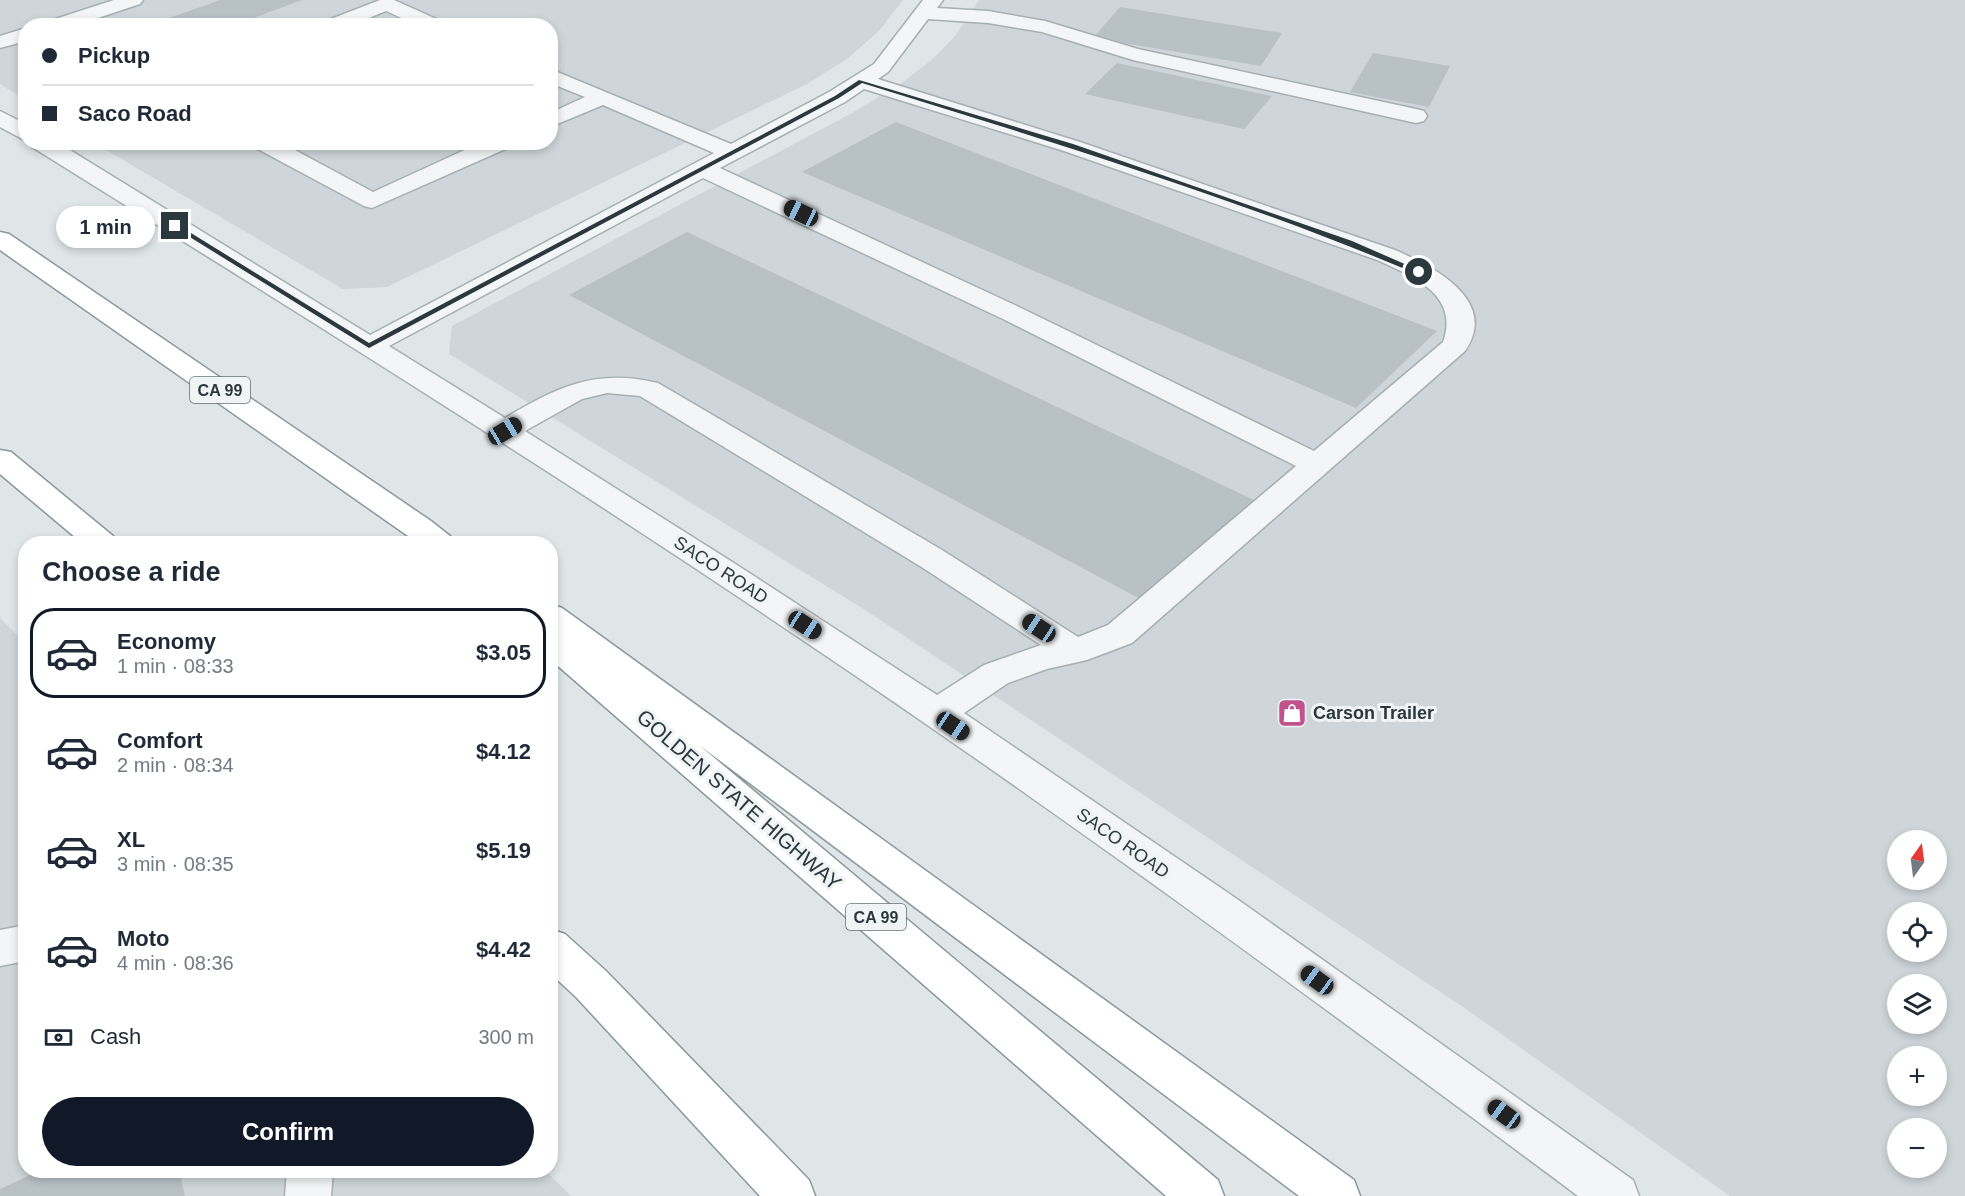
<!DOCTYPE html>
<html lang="en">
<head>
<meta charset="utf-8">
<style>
  :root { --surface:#fff; --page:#f6f6f7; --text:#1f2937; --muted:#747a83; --line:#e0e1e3; --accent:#111827 }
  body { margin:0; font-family:Helvetica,sans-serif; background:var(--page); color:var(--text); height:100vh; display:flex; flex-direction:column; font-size:22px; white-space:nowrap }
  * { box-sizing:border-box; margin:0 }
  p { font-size:20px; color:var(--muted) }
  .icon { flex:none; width:33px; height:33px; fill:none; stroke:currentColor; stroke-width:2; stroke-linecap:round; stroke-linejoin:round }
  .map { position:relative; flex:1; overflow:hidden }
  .sheet { position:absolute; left:18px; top:536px; width:540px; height:642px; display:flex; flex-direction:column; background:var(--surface); border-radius:24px; box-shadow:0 3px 9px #0003 }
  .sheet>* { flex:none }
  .banner { position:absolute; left:18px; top:18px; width:540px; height:132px; border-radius:24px; box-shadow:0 3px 9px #0003; display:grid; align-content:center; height:132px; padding:0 24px; background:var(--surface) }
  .needle { width:39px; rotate:14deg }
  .tools { position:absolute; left:1887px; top:830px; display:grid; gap:12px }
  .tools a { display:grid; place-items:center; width:60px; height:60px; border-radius:50%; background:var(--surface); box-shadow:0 3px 9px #0003; font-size:30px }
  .end { position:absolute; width:27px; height:27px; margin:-14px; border:8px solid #2b393e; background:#fff; box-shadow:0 0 0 3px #fff }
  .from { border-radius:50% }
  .bubble { position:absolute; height:42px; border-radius:21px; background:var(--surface); box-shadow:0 3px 9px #0003; font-size:20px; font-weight:700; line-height:42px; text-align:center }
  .car { position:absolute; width:18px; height:36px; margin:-18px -9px; border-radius:8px; box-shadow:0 0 4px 2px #0007; background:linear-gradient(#222 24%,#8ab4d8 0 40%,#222 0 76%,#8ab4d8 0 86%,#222 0) }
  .banner b { display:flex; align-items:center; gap:21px; height:57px; font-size:22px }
  .banner b+b { border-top:2px solid var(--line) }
  .banner i { width:15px; height:15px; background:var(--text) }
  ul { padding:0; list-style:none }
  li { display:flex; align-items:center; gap:18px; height:90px; margin:0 12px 9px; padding:0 12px; border:3px solid transparent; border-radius:24px }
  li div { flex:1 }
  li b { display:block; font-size:22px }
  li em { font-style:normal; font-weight:700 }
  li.active { border-color:var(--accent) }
  li>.icon { width:54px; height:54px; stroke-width:1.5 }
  h2 { padding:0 24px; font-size:27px; line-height:72px }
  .pay { display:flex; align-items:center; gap:15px; height:66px; padding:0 24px; font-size:22px }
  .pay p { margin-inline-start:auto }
  .button { display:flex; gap:12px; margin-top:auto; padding:12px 24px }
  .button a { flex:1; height:69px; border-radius:36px; background:var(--accent); color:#fff; font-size:24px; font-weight:700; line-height:69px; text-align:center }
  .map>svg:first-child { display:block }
  .built { fill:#cfd6d9; fill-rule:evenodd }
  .building { fill:#b8c1c4 }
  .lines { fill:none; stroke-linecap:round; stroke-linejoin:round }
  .minor-casing { stroke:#a6afb2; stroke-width:3 }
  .highway-casing { stroke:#89989d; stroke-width:3 }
  .minor { fill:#f3f5f6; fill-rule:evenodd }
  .highway { fill:#fff; fill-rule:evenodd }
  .route { fill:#2b393e }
  .labels { text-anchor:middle; stroke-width:6; stroke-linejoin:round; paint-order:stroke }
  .shield { fill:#f0f4f5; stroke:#667175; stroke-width:1.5 }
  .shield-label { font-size:16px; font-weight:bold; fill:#2b393e }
  .street-label { font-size:18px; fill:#2b393e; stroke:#f0f4f5 }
  .poi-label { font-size:18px; font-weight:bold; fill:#2b393e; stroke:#f0f4f5; text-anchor:start }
  .near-street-label { font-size:21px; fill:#2b393e; stroke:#f0f4f5 }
</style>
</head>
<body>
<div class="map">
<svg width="1965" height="1196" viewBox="0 0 1965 1196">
  <rect width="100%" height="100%" fill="#e0e6e8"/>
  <g class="built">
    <polygon points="0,0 903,0 879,31 848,58 807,84 387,287 343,289 94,143 550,142 550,26 26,26 25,100 0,84"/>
    <path d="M979,0H1965V1196H1730L1463,1007L862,608L449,354L452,326L852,113L903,82L934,58L956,35ZM1898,840H1936V879H1898ZM1898,912H1936V951H1898ZM1898,984H1936V1023H1898ZM1898,1056H1936V1095H1898ZM1898,1128H1936V1167H1898Z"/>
    <polygon points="0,618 26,644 26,1170 545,1170 571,1196 0,1196"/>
  </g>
  <g class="building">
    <polygon points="220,0 302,0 232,26 147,26"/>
    <polygon points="1120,7 1282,33 1261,66 1093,38"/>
    <polygon points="1373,53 1450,66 1429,107 1350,92"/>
    <polygon points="1117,63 1272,96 1244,129 1085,94"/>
    <polygon points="896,122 1437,331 1356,408 802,172"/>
    <polygon points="687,232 1254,500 1146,602 569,295"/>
    <polygon points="41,1170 179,1170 185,1196 0,1196 0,1189"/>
  </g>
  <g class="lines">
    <g class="minor-casing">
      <g id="minor">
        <polygon points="114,0 143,0 140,4 74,26 43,26 46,22"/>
        <polygon points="380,0 394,0 443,22 446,26 419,26 386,11 349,26 320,26 323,22"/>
        <path d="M923,0H943L937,8L988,11L1045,21L1138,49L1416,109L1424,111L1427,116L1424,121L1416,123L1133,60L1042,32L988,23L928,19L888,72L878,79L1080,142L1395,250C1432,266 1500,300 1465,351L1132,643L1087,660L1047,669L1008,683L964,713L1237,899L1633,1180L1639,1196H1578C1324,1007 1069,819 807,643C553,471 292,309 32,147L29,142H57L370,335L714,153L603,105L550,127V113L585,97L550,83V69L731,144L829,92L874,64ZM864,89L1064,151L1377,260C1412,276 1460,294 1443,342L1314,451L1021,308L720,168L845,102ZM703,178L1003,319L1296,466L1108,625L1078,637L942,550L658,383C596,368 557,387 505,418L389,346ZM607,393L640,396L920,566L1041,645L984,665L937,695L737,565L525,431L582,399Z"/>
        <polygon points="26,28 26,41 0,48 0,36"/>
        <polygon points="0,111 26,124 26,141 0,127"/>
        <polygon points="251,142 280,142 373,192 482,142 513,142 510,147 372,208 364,206 254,147"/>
        <polygon points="26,925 26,961 0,966 0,930"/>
        <polygon points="287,1170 333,1170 331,1196 285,1196"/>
      </g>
    </g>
    <g class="highway-casing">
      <g id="highway">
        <polygon points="0,232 9,234 431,521 450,536 455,543 418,543 0,250"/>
        <polygon points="0,450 11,452 113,536 118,543 82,543 0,474"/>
        <polygon points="550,604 562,608 1354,1180 1360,1196 1299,1196 699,745 1218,1180 1224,1196 1166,1196 550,659"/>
        <polygon points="550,929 565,934 606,971 809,1180 815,1196 760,1196 576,997 550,973"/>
      </g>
    </g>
    <use href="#minor" class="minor"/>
    <use href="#highway" class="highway"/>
  </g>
  <path class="route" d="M859,80L1073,144L1352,241L1423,272L1417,274C1237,198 1049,141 862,83L839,98L369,348L172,226L178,225L369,343L835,96Z"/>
  <defs>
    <g id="shop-square" transform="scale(1.5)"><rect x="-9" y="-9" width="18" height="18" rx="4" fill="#c0528c" stroke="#f0f4f5"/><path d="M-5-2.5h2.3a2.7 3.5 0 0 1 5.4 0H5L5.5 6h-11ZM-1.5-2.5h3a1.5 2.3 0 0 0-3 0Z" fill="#fff"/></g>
  </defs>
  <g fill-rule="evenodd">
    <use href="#shop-square" x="1292" y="713"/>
  </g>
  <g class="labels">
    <g class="shield">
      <rect x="190" y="377" width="60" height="26" rx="4.5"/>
      <rect x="846" y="904" width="60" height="26" rx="4.5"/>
    </g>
    <g class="shield-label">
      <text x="220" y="396">CA 99</text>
      <text x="876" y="923">CA 99</text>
    </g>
    <g class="street-label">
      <text transform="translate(721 570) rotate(33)" y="6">SACO ROAD</text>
      <text transform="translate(1123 843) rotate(35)" y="6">SACO ROAD</text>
    </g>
    <g class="poi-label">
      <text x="1313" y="719">Carson Trailer</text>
    </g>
    <g class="near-street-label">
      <text transform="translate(739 800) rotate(41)" y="7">GOLDEN STATE HIGHWAY</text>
    </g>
  </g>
</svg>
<div class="tools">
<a><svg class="needle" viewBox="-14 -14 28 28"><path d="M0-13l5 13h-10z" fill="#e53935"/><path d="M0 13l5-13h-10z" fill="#747a83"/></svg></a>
<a><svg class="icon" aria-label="locate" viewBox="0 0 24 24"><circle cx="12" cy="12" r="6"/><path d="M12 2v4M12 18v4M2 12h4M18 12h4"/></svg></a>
<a><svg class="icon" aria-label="layers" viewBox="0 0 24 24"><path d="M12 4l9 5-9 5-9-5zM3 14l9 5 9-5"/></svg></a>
<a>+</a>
<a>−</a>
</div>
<i class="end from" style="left:1419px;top:272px"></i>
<i class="end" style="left:175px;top:226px"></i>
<div class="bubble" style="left:56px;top:206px;width:99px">1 min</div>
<i class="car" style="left:801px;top:213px;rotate:295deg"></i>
<i class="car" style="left:505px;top:431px;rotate:59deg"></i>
<i class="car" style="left:805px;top:625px;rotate:123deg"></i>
<i class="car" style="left:1039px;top:628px;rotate:303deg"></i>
<i class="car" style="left:953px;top:726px;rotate:124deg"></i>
<i class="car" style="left:1317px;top:980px;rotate:306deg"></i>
<i class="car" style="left:1504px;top:1114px;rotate:306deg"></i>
<div class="banner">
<b><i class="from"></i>Pickup</b>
<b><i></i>Saco Road</b>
</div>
<section class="sheet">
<h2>Choose a ride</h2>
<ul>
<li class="active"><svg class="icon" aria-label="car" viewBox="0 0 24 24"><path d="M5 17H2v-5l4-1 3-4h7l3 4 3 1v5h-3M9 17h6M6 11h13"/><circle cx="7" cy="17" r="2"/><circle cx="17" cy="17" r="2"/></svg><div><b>Economy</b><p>1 min · 08:33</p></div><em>$3.05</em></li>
<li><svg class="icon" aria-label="car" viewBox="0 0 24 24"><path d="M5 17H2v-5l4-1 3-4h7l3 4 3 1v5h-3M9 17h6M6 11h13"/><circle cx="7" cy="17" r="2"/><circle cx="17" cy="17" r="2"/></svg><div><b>Comfort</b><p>2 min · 08:34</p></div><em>$4.12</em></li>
<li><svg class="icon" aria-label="car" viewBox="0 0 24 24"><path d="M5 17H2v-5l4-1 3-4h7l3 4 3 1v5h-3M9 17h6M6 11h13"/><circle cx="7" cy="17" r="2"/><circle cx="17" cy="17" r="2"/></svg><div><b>XL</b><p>3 min · 08:35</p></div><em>$5.19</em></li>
<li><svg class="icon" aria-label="car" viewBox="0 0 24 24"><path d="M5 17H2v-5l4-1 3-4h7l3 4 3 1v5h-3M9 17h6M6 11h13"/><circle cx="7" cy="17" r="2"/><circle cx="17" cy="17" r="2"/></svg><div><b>Moto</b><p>4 min · 08:36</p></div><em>$4.42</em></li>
</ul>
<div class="pay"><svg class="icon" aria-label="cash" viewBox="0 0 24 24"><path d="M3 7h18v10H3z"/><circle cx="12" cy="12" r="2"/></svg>Cash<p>300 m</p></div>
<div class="button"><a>Confirm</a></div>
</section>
</div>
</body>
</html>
